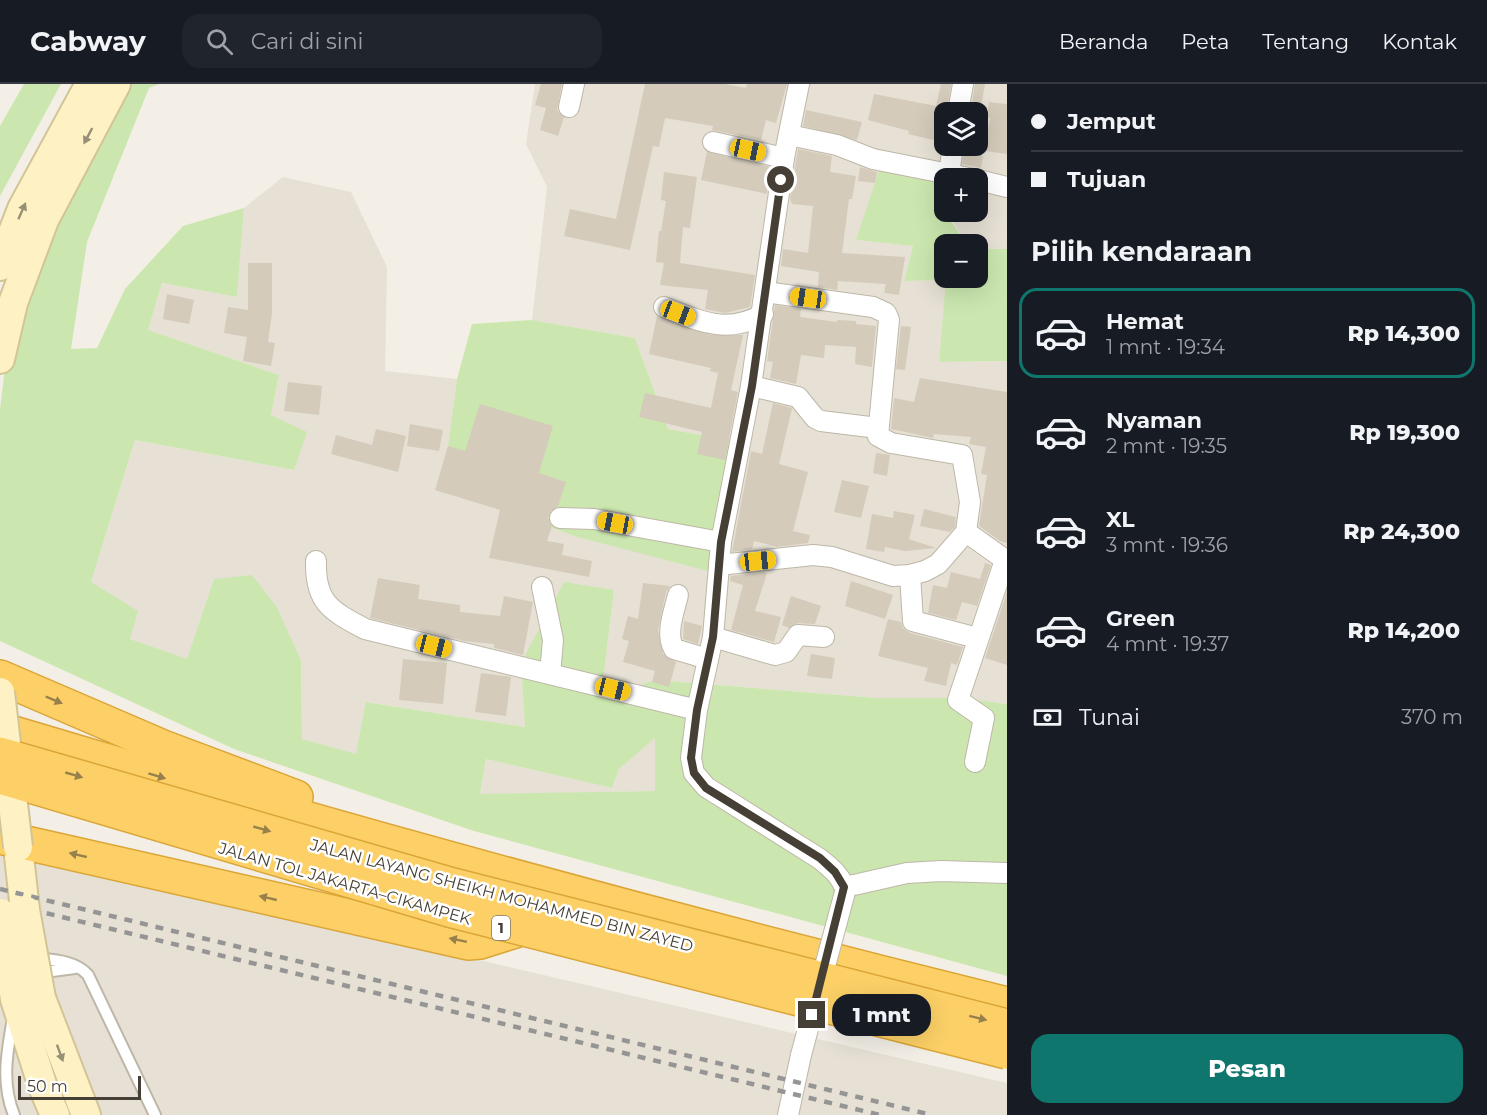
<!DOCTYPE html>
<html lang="id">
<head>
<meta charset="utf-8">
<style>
  :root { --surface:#171b24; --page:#20242c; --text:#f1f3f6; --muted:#9ea1a6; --line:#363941; --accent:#0f766e }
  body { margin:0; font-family:Montserrat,sans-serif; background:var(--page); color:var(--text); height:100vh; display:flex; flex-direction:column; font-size:22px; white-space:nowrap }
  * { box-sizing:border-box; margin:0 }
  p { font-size:20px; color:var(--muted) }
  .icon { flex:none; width:33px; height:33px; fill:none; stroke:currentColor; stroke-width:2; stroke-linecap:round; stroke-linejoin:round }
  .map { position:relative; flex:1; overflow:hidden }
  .sheet { display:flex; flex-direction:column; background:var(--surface); width:480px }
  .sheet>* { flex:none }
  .top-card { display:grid; align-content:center; height:132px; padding:0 24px; background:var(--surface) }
  .buttons { position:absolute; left:934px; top:18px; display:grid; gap:12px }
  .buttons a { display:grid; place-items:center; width:54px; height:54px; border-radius:12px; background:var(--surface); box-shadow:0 6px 24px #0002; font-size:30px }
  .scale { position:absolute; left:18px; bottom:15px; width:123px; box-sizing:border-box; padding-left:6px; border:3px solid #453f35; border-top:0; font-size:16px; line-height:21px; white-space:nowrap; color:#453f35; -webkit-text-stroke:4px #fff; paint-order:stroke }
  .end { position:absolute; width:27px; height:27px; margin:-14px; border:8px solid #453f35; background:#fff; box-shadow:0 0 0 3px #fff }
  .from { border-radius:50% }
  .bubble { position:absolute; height:42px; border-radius:18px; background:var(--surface); box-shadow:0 6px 24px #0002; font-size:20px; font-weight:800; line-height:42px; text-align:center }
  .car { position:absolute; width:18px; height:36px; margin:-18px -9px; border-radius:8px; box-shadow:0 0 4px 2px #0007; background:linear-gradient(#f5c518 24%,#345 0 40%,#f5c518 0 76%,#345 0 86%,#f5c518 0) }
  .top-card b { display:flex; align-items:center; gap:21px; height:57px; font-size:22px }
  .top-card b+b { border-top:2px solid var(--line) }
  .top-card i { width:15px; height:15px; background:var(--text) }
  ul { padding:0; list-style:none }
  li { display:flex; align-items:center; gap:18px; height:90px; margin:0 12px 9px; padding:0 12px; border:3px solid transparent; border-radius:18px }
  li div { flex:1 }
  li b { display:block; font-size:22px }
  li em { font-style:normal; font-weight:800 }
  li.selected { border-color:var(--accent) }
  li>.icon { width:54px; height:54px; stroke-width:1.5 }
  h2 { padding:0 24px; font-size:27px; line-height:72px }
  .pay { display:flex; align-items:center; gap:15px; height:66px; padding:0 24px; font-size:22px }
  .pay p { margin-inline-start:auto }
  .action { display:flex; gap:12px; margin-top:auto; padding:12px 24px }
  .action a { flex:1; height:69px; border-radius:18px; background:var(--accent); color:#fff; font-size:24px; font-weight:800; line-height:69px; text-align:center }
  header { display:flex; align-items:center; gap:36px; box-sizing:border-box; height:84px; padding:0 30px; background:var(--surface); border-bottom:2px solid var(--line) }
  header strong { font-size:28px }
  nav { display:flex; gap:33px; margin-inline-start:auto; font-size:21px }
  .search { width:420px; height:54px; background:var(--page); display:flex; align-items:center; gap:15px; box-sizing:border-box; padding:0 21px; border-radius:18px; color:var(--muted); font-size:22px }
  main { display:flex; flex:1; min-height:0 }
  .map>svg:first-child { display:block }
  .residential { fill:#e6e1d4; fill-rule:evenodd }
  .green { fill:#cbe7af; fill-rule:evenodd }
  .building { fill:#d4cbbb }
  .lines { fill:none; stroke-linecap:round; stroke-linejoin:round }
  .lane-casing { stroke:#beb7a8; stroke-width:14 }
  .street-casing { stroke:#beb7a8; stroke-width:22 }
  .secondary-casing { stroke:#d2c496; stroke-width:32 }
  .highway-casing { stroke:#dba537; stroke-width:36 }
  .lane { stroke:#fff; stroke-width:10 }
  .street { stroke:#fff; stroke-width:20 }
  .secondary { stroke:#fef2c4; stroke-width:28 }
  .highway { stroke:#fcd067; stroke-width:33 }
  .rail { stroke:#959595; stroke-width:4.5; stroke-dasharray:8 8; stroke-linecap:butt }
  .street-bridge-casing { stroke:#beb7a8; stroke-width:22; stroke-linecap:butt }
  .secondary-bridge-casing { stroke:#d2c496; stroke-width:32; stroke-linecap:butt }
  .highway-bridge-casing { stroke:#dba537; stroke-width:36; stroke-linecap:butt }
  .street-bridge { stroke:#fff; stroke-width:20 }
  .secondary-bridge { stroke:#fef2c4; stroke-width:28 }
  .highway-bridge { stroke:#fcd067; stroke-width:33 }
  .oneway { fill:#989075 }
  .oneway2 { fill:#97804c }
  .route { stroke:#453f35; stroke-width:8 }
  .labels { text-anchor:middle; stroke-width:5; stroke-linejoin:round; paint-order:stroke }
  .shield { fill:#fff; stroke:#7d7972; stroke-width:1.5 }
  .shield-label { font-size:15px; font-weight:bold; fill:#453f35 }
  .street-label { font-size:16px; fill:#453f35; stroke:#fff }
</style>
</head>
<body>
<header>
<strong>Cabway</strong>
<div class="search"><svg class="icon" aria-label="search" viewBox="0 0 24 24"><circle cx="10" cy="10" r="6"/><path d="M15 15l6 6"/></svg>Cari di sini</div>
<nav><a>Beranda</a><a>Peta</a><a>Tentang</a><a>Kontak</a></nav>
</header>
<main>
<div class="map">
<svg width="1007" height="1031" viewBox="0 0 1007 1031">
  <rect width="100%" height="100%" fill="#f3efe6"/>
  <g class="residential">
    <path d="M535,0H1007V165H978V160H966L947,128H978V94H948L856,156L913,162L904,197L947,196L939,278L1007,277V620L964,614H877L655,596L601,614L614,506L521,578L525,643L367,618L357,671L302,655L301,576L214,495L187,576L130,555L91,498L135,356L293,386L271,331L279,291L148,246L162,199L237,213L244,124L283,93L351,108L387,183L385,287L457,295L444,402L739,358L668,345L635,254L532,236L547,103L526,60ZM945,28H978V62H945Z"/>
    <polygon points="655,653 655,707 480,711 486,675 612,704 619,685"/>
    <polygon points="0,767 33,772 1007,999 1007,1031 0,1031"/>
  </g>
  <g class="green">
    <polygon points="24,0 61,0 0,112 0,42"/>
    <path d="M129,0H159L149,4L87,158L71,265L97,264L125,205L183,142L244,124L237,213L162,199L148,246L279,291L271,331L307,348L294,386L135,356L91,498L138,527L130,555L187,575L214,495L252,491L276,522L301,576L302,655L356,670L366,618L525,643L521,579L564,498L614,506L601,614L655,596L877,614H964L1007,620V892L474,747L234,665L0,557V325L5,284L41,170ZM655,654V707L480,710L486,675L612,704L619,685Z"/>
    <polygon points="883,75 945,94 945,128 966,160 945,160 945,194 978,194 978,165 1007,165 1007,277 939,278 946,196 904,197 913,162 856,156"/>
    <polygon points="532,236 635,254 668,345 739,358 712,488 574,452 443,402 457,295 472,240"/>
  </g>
  <g class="building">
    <polygon points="541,0 562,0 557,26 564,33 558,52 540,46 546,24 535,21"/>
    <polygon points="645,0 725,0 746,4 747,0 787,0 776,39 766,36 761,56 712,46 713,42 665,34 659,63 653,62 630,166 564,152 570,125 616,135"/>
    <polygon points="941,0 951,0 942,58 908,50 909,47 868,36 874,10 936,22"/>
    <polygon points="975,0 985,0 980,28 971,26"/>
    <polygon points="989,18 1007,20 1007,70 985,67 990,34 987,34"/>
    <polygon points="806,26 862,38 857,56 803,42"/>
    <polygon points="798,65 832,72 830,88 856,92 852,115 849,115 842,169 905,173 899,211 884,209 886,200 838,197 837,206 818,203 819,188 781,182 783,165 808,169 813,122 792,120 790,115"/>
    <polygon points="707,68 771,83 767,110 701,96"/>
    <polygon points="964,69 983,72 981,84 962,80"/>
    <polygon points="860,83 877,88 875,99 858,97"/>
    <polygon points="664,88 697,93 690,144 683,143 680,179 755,191 750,223 725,229 705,225 708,206 660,201 664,179 656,178 659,147 661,147 666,117 661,116"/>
    <polygon points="248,179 272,179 272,229 268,258 275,259 271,282 243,277 247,253 224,249 228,223 248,226"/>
    <polygon points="167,210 194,216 189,240 163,235"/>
    <polygon points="775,221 801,225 800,233 837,238 837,236 856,237 856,240 876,242 872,283 855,280 856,263 825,261 824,274 801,271 796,300 770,294 773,278 767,277"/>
    <polygon points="657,232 710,251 743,251 731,306 738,308 725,376 697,370 702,348 639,333 645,309 711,324 718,289 710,287 711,284 649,270"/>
    <polygon points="901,242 911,243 905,286 896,285"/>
    <polygon points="920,294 1007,308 1007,459 1000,457 979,442 987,391 981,390 986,363 969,360 971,353 934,350 933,354 891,345 894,314 914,318"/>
    <polygon points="288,298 322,302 319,331 284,327"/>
    <polygon points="773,319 792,324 779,380 808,388 793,447 810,451 808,459 777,463 754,457 752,465 732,468 751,367 762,370"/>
    <polygon points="480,320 553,342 539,389 566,398 558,422 550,428 548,434 552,442 547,457 564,460 562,471 592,477 589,493 489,474 500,426 435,406 448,362 465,367"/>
    <polygon points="410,340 443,346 439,367 407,362"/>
    <polygon points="376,345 406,352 398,388 331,370 336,351 372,361"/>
    <polygon points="876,369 890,371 887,392 873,389"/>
    <polygon points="842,396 869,402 861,434 834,428"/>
    <polygon points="924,425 956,433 955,443 950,448 920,442"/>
    <polygon points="894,427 915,431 909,455 936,464 905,467 885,463 884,468 866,465 872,430 893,434"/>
    <polygon points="985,479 991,481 977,522 962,518 956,536 928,529 933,501 947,504 951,488 980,495"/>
    <polygon points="763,488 767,489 755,527 781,533 774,558 731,546 743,501 730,497 731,492"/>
    <polygon points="378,494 420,501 418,515 460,521 460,528 500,532 504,512 533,518 523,571 494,564 494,560 464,557 370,534"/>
    <polygon points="851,497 893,511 885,535 845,522"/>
    <polygon points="643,499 670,502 666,508 658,546 663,570 676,578 669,603 652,598 655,587 623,578 629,557 622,555 628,532 638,535"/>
    <polygon points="1007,508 1007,581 985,574"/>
    <polygon points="791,512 821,522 815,540 798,539 789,544 782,541"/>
    <polygon points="888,535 901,538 903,544 910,549 963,563 957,581 951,579 946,602 924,597 928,584 878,572"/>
    <polygon points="684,537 702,542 698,560 683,555"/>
    <polygon points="811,570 835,574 832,595 807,592"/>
    <polygon points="403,575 447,579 443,620 399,616"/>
    <polygon points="481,589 511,593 506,632 475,628"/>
  </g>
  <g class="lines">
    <g class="lane-casing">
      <g id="lane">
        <path d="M36,874C54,876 76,877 88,891L155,1031"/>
        <polyline points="37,889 75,884"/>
        <path d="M13,934C7,968 1,999 14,1031"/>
      </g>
    </g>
    <g class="street-casing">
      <g id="street">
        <path d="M799,0L784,74L751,302L721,458L713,553L697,626L691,674L694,689L706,703L820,775C830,783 844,794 845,808"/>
        <polyline points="569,23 574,0"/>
        <polyline points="958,28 963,0"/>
        <polyline points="789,51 837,61 873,75 969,94"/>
        <polyline points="713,58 784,74"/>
        <polyline points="949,90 953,62"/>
        <polyline points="978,96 1007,103"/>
        <path d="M664,223C698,237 728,251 763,230"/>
        <polyline points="751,302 798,313 815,334 821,337 878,344"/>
        <polyline points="560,434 594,435 721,458"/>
        <polyline points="966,448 1007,477"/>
        <path d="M316,477C315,519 331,527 365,545L697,626"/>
        <polyline points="719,481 813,471 832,473 893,492 910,491 925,487 938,480 966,448 970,418 962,371 891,359 878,352 889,236 886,229 873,223 765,208"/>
        <polyline points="910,491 913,537 977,554"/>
        <polyline points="542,503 553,556 550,590"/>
        <path d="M678,511C674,528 665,550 674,565L708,575"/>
        <polyline points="713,553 775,571 786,568 798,551 824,553"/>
        <polyline points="975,678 984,634 958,616 1005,476"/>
        <polyline points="845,803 907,789 941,787 1007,789"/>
        <polyline points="788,1031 801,971"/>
      </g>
    </g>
    <g class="secondary-casing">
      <g id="secondary">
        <polyline points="0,182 22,125 90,0"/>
        <polyline points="0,275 13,219 44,136 116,0"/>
        <polyline points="18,763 25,826"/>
        <polyline points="41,914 86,1031"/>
        <polyline points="15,915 43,1003 55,1031"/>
      </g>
    </g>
    <g class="highway-casing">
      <g id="highway">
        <polyline points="0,593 163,663 296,713"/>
        <path d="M0,645C334,745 669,837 1007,920"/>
        <polyline points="0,753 468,859 480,858 515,847"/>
      </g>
    </g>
    <use href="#lane" class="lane"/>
    <use href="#street" class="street"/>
    <use href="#secondary" class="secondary"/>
    <use href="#highway" class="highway"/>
    <g class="rail">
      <polyline points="0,805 932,1031"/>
      <polyline points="0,818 880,1031"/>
    </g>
    <g class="street-bridge-casing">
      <polyline id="street-bridge" points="801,971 845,808"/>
    </g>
    <g class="secondary-bridge-casing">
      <g id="secondary-bridge">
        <polyline points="0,608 18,763"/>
        <polyline points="25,826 41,914"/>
        <polyline points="1,829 15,915"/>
      </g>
    </g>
    <g class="highway-bridge-casing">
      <g id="highway-bridge">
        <polyline points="0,670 453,801 1007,942"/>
        <polyline points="0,693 449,826 1007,968"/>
      </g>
    </g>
    <use href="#street-bridge" class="street-bridge"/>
    <use href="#secondary-bridge" class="secondary-bridge"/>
    <use href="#highway-bridge" class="highway-bridge"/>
  </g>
  <defs><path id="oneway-solid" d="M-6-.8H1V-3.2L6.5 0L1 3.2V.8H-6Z" transform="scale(1.5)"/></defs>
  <g class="oneway">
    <use href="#oneway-solid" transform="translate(88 52) rotate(118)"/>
    <use href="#oneway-solid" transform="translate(22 127) rotate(-66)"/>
    <use href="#oneway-solid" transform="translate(60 969) rotate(70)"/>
  </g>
  <g class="oneway2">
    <use href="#oneway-solid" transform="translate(54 616) rotate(23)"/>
    <use href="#oneway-solid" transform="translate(74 691) rotate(16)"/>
    <use href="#oneway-solid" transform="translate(157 692) rotate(17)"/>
    <use href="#oneway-solid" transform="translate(262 745) rotate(16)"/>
    <use href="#oneway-solid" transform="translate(78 771) rotate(-167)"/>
    <use href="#oneway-solid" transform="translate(268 814) rotate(-167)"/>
    <use href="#oneway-solid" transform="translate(458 856) rotate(-168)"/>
    <use href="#oneway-solid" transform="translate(978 934) rotate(14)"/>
  </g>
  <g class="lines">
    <polyline class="route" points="781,96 752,302 721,458 713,553 697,626 691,674 694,689 706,704 820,774 835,788 844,803 812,931"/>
  </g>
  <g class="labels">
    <rect class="shield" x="492" y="832" width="18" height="24" rx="4.5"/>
    <g class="shield-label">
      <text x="501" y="849">1</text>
    </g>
    <g class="street-label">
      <text transform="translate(345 799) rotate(16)" y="6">JALAN TOL JAKARTA–CIKAMPEK</text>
      <text transform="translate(502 811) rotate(15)" y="6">JALAN LAYANG SHEIKH MOHAMMED BIN ZAYED</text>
    </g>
  </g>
</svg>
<div class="buttons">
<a><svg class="icon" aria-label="layers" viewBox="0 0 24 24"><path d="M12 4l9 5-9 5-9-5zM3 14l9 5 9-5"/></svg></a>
<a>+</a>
<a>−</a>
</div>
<div class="scale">50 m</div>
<i class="end from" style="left:781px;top:96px"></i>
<i class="end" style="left:812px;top:931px"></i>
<div class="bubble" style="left:832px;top:910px;width:99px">1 mnt</div>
<i class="car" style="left:748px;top:66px;rotate:102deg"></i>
<i class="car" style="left:808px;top:214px;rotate:278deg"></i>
<i class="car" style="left:678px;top:229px;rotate:111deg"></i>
<i class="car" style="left:615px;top:439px;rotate:281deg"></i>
<i class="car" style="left:758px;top:477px;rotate:84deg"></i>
<i class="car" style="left:434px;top:562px;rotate:104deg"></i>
<i class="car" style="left:613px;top:605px;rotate:104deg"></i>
</div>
<section class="sheet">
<div class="top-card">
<b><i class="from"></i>Jemput</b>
<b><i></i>Tujuan</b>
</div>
<h2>Pilih kendaraan</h2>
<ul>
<li class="selected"><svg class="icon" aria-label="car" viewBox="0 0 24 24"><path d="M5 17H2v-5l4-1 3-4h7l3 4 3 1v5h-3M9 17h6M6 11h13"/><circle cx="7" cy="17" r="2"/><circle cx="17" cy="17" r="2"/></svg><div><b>Hemat</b><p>1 mnt · 19:34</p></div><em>Rp 14,300</em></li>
<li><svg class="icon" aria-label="car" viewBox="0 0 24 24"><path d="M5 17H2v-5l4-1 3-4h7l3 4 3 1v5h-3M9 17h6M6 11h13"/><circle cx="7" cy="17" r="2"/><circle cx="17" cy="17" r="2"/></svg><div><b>Nyaman</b><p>2 mnt · 19:35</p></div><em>Rp 19,300</em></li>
<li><svg class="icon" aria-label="car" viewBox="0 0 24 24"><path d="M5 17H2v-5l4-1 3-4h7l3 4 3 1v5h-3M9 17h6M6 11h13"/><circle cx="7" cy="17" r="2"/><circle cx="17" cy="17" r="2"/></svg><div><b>XL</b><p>3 mnt · 19:36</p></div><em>Rp 24,300</em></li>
<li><svg class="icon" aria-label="car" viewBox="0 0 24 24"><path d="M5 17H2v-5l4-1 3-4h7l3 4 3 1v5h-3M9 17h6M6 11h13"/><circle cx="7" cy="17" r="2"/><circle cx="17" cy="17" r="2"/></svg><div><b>Green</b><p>4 mnt · 19:37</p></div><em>Rp 14,200</em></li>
</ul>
<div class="pay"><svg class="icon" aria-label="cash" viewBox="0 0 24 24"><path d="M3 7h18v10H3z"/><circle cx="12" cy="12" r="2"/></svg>Tunai<p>370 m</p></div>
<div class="action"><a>Pesan</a></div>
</section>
</main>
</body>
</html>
